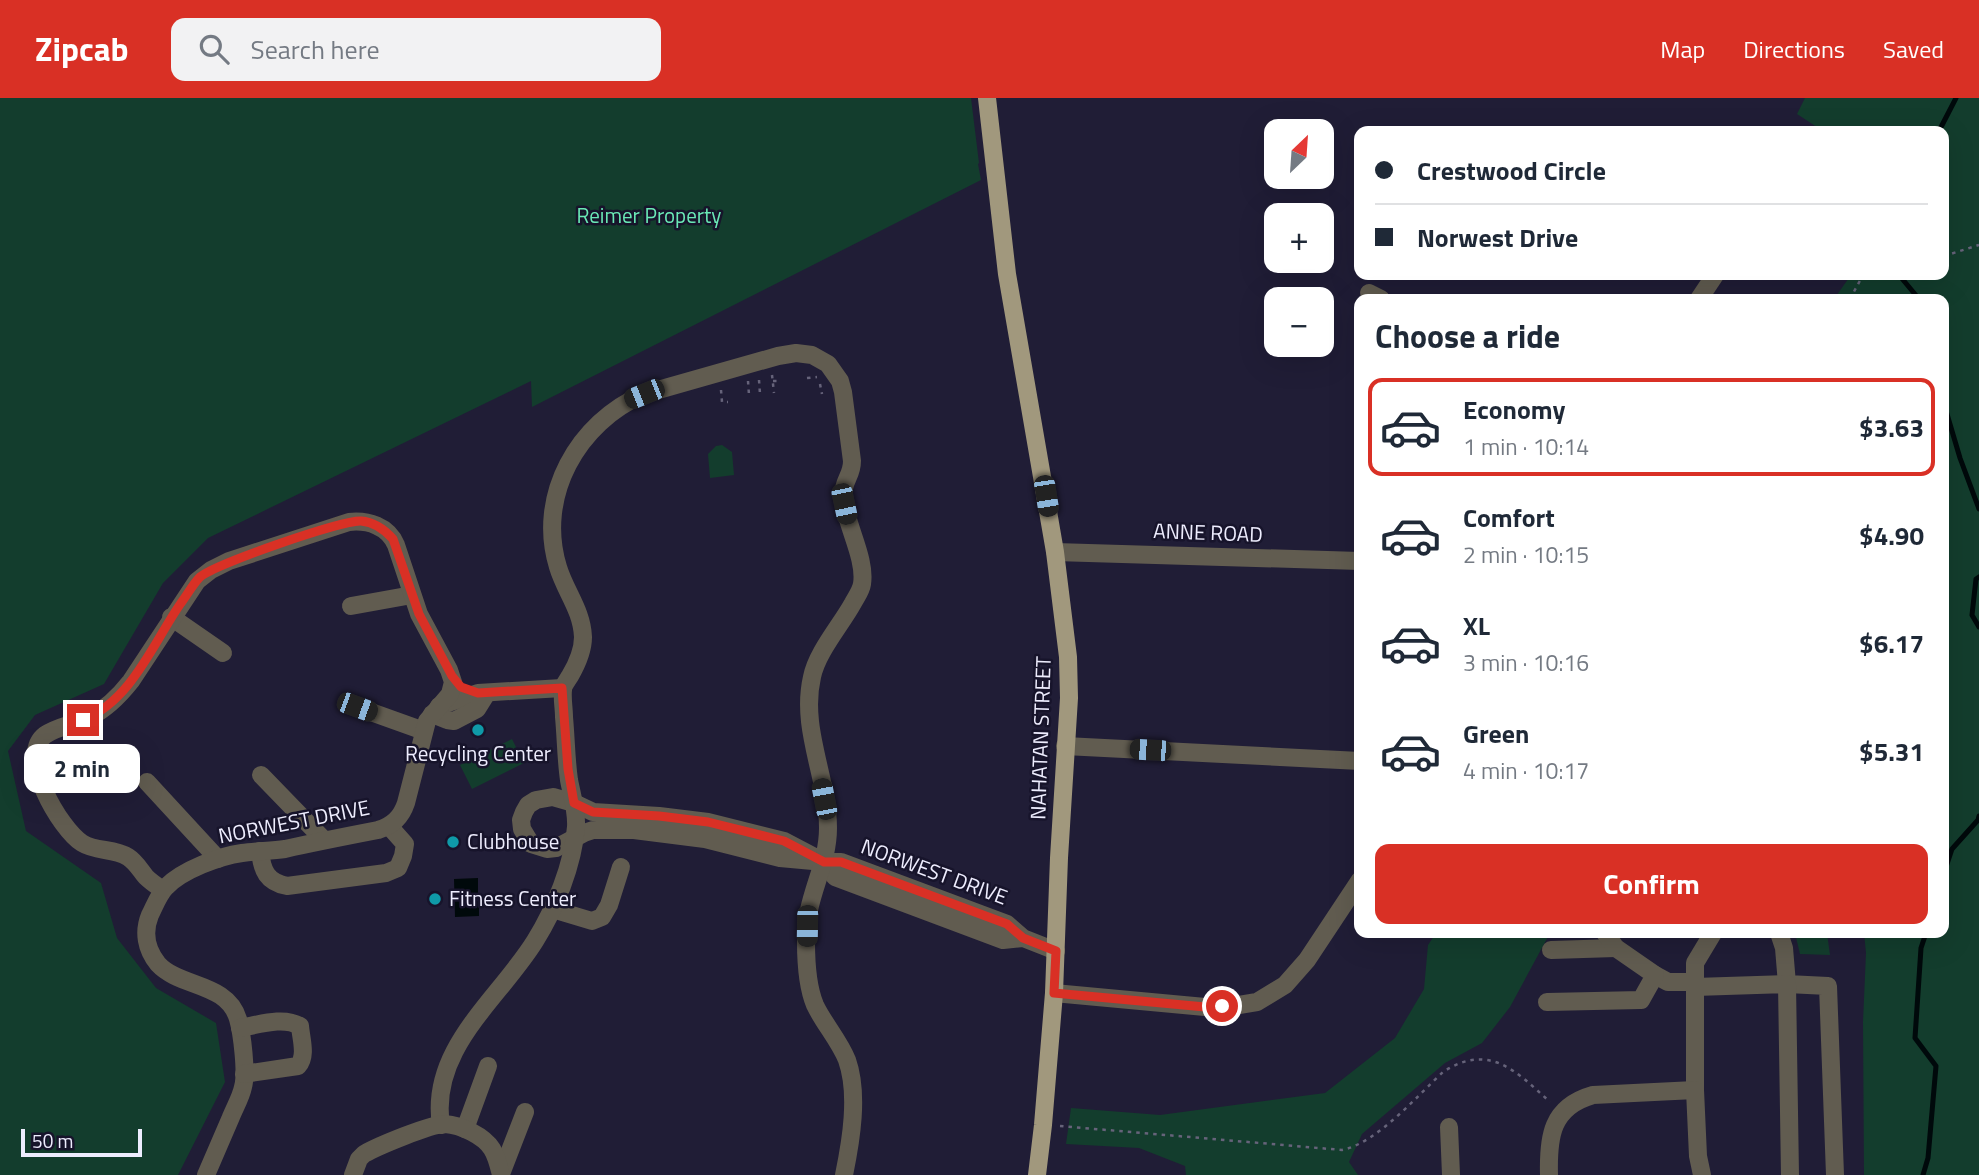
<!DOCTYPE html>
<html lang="en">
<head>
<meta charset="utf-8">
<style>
  :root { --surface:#fff; --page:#f2f2f3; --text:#1f2937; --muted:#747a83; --line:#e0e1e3; --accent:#d93025 }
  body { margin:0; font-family:"Titillium Web",sans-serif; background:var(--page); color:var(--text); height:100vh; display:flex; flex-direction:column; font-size:26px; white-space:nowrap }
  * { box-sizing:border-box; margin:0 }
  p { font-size:23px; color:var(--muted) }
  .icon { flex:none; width:38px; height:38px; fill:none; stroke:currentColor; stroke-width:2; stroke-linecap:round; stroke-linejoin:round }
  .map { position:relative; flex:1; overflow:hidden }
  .side { position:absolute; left:1354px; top:196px; width:595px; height:644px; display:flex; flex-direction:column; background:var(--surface); border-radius:14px; box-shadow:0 7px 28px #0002 }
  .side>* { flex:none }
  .hud { position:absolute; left:1354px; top:28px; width:595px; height:154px; border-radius:14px; box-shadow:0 7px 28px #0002; display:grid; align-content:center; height:154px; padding:0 21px; background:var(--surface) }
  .needle { width:46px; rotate:25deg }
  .tools { position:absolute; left:1264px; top:21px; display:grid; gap:14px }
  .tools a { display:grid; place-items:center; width:70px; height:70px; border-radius:14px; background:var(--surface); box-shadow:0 7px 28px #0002; font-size:35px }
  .scale { position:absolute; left:21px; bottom:18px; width:121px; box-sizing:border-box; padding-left:7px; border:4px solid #eeedfe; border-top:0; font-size:19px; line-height:24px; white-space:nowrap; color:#eeedfe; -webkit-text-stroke:5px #17142b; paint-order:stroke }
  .end { position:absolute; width:32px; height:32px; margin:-16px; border:9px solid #d93025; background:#fff; box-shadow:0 0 0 4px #fff }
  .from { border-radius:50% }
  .bubble { position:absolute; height:49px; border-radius:14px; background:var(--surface); box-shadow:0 7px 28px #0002; font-size:23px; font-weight:700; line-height:49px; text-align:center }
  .car { position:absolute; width:21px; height:42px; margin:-21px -10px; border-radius:9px; box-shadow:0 0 5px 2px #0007; background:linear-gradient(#222 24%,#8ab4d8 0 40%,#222 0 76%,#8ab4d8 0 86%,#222 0) }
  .hud b { display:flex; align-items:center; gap:24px; height:66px; font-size:26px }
  .hud b+b { border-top:2px solid var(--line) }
  .hud i { width:18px; height:18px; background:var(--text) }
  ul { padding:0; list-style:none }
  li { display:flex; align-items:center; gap:21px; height:98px; margin:0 14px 10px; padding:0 7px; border:4px solid transparent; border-radius:14px }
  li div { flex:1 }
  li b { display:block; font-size:26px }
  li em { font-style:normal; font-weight:700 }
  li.current { border-color:var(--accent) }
  li>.icon { width:63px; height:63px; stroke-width:1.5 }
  h2 { padding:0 21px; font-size:32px; line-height:84px }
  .primary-button { display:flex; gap:14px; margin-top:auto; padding:14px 21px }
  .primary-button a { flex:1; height:80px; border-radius:14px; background:var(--accent); color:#fff; font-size:28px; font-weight:700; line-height:80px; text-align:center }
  header { display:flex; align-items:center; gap:42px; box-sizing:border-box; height:98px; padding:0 35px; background:var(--accent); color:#fff }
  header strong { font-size:33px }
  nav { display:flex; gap:38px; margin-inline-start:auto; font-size:24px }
  .search { width:490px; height:63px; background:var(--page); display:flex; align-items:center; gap:18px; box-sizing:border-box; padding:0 24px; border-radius:14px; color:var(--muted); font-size:26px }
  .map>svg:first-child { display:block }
  .green { fill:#133d2d }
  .water { fill:#00090b }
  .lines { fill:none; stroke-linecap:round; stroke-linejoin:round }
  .stream { stroke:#00090b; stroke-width:5 }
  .path { stroke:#66637a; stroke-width:2.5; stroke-dasharray:3.5 5; stroke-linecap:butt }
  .minor { stroke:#615c50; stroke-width:18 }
  .major { stroke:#a1987d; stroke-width:18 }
  .route { stroke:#d93025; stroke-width:9 }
  .culture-dot { fill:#0f9aa8; stroke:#17142b; stroke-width:2.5 }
  .labels { text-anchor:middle; stroke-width:5; stroke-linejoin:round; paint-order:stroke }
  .park-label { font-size:21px; fill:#6ae9b6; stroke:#17142b }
  .street-label { font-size:21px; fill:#eeedfe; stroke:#17142b }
  .poi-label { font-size:21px; fill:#eeedfe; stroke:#17142b; text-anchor:start }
</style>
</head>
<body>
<header>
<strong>Zipcab</strong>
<div class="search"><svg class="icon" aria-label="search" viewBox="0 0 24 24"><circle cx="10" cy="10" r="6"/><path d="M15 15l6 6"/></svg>Search here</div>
<nav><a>Map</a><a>Directions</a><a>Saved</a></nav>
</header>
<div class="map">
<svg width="1979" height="1077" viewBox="0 0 1979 1077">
  <rect width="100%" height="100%" fill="#201d36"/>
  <g class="green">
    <polygon points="0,0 971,0 979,65 978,66 981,82 532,309 531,283 208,440 163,485 104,586 35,617 8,653 26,733 101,785 117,840 156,890 216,925 225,984 178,1077 0,1077"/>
    <polygon points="1805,0 1979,0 1979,1077 1864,1077 1863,924 1866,855 1864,835 1944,835 1944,201 1834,201 1851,177 1944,177 1944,33 1823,33 1797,16"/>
    <polygon points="722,347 732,354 734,377 710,380 708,356 716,348"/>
    <polygon points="512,641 524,665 472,691 460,667"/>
    <polygon points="1436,835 1550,835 1510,909 1482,945 1445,965 1362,1036 1349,1064 1358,1077 1186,1077 1185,1068 1139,1050 1066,1046 1071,1010 1160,1017 1325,995 1395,940 1424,891 1428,847"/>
    <polygon points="1795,835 1827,835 1830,857 1800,856"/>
  </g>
  <polygon class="water" points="478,780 478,796 468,797 468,803 479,803 479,818 455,819 454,781"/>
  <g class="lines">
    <g class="stream">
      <polyline points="1939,33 1956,0"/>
      <polyline points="1899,177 1919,201"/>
      <polyline points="1944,306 1960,360 1979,411"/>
      <polyline points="1979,479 1976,481 1972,517 1979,529"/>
      <polyline points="1944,775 1952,751 1978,722 1979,718"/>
      <polyline points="1923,1077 1928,1060 1936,968 1915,940 1921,850 1926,835"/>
    </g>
    <g class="path">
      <polyline points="1944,158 1979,147"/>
      <polyline points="1850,201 1863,177"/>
      <polyline points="772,277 774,295"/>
      <polyline points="807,280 817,279"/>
      <polyline points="759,282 760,296"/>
      <polyline points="748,283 749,297"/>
      <polyline points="773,283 780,283"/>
      <polyline points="820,286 822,296"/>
      <polyline points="721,292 722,304 728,304"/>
      <path d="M1060,1028L1342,1052C1377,1045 1417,998 1443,974C1489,944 1516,973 1550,1004"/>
    </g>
    <g class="minor">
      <polyline points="1369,195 1381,201"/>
      <polyline points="1699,201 1715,177"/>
      <polyline points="1055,454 1360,463"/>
      <polyline points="351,508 412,497"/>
      <polyline points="171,519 223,555"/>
      <polyline points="439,608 478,595 562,590"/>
      <polyline points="357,609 424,633"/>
      <polyline points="432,616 447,622 454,623 477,611 487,595"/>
      <polyline points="1065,648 1360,663"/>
      <polyline points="261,677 324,742"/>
      <polyline points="147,684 218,761"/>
      <path d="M260,753C262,773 267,784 287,788L386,775L398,770L403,758L405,746L389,728"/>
      <path d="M163,792C157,788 151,784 146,779C140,772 136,764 128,759C114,750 96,754 82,745C60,731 17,658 45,637C58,628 76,626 90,619C106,611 120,597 131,583L197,483L211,472L229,463L349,424C368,422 388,428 396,447L419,516L449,572L453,584L450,596L427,623L406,705C401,720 392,728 378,732C347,738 316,744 285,751C271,753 256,753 242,755C220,758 182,772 166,789C159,796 155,807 150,817C143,834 146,851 158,866C180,890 227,884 238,921C242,935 247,975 243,989C241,999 235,1009 231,1019C223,1038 214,1058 206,1077"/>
      <polyline points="552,811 592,823 602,819 609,807 621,769"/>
      <polyline points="1779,835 1784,850 1787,886 1828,888 1835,1077"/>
      <polyline points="1023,840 1003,842 835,779 824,764 784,743 708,724 659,718 593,714 574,705 553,699 536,702 528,707 524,714 521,722 522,731 531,746 547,751 556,750 584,735 593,732 634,732 705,741 780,760 824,764 841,764 1007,826 1023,840 1056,853"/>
      <polyline points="1551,852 1616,850"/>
      <polyline points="1655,877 1668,884 1695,884"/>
      <polyline points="1695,889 1787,886 1790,1077"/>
      <polyline points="1054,895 1205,909 1239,907 1257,904 1285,887 1307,862 1360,782"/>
      <polyline points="1547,904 1641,902 1655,877 1616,850 1605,835"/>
      <path d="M240,930C258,927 283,918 300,928C301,941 307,958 298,968L244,976"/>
      <polyline points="1695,992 1695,865 1713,835"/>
      <path d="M441,1027C429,951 499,901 535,843C555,811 573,767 576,729C577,713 572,698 569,682C566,661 566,640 564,619C564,610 562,601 563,592C563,587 567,583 570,578C577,566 583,553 583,539C582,512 565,493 558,469C536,398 578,324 644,296L778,258L796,255L812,257L828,266L840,283L843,294L852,363C852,380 841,382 844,404C847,429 866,461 862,486C861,493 856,499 853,505C841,527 817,554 812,579C800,631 828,679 828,730C828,760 815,784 809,812C806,823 806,834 806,844C806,864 807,888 815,907C824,926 839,942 847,962C859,996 851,1043 844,1077"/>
      <polyline points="1449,1029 1451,1077"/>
      <polyline points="465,1031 488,968"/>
      <polyline points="501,1076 525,1014"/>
      <path d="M353,1077L359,1061L364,1056C378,1048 431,1026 445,1026C461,1027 484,1038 492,1051C497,1059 499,1069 501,1077"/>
      <path d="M1549,1077C1548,1039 1551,1009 1593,997L1695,992L1698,1058L1702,1077"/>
    </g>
    <polyline class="major" points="987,0 1007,176 1055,454 1068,559 1069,600 1059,760 1054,895 1043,1027 1037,1077"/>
  </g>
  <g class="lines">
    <path class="route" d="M83,622C132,602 153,545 181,505C187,497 193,486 200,479C215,466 342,422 361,423C374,424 385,432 393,441L419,516L452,578L461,589L478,595L562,590L568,671L574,705L593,714L659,718L708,724L784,743L824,764H841L1007,826L1023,840L1056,853L1054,895L1205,909L1222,908"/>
  </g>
  <g class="culture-dot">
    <circle cx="478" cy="632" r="7"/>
    <circle cx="453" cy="744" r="7"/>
    <circle cx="435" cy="801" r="7"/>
  </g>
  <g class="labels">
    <g class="park-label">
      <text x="649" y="125">Reimer Property</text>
    </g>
    <g class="street-label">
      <text transform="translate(1208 435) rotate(2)" y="7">ANNE ROAD</text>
      <text transform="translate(1041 640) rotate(-88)" y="7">NAHATAN STREET</text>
      <text transform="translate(294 724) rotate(-11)" y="7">NORWEST DRIVE</text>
      <text transform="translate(934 774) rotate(20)" y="7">NORWEST DRIVE</text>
    </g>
    <g class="poi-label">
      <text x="478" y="663" text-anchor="middle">Recycling Center</text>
      <text x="467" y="751">Clubhouse</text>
      <text x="449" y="808">Fitness Center</text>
    </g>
  </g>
</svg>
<div class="tools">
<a><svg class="needle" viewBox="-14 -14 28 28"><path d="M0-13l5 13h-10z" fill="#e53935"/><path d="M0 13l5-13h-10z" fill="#747a83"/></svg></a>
<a>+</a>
<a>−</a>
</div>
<div class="scale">50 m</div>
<i class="end from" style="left:1222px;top:908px"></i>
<i class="end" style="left:83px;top:622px"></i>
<div class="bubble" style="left:24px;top:646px;width:116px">2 min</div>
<i class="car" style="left:644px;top:296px;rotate:248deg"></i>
<i class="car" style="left:1046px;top:398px;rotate:171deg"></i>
<i class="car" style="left:844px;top:406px;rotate:168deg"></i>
<i class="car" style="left:357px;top:609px;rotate:110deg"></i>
<i class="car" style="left:1150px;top:652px;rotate:273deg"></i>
<i class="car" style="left:824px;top:701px;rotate:349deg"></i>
<i class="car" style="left:807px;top:828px;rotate:181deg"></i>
<div class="hud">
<b><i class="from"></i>Crestwood Circle</b>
<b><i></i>Norwest Drive</b>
</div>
<section class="side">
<h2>Choose a ride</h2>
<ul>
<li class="current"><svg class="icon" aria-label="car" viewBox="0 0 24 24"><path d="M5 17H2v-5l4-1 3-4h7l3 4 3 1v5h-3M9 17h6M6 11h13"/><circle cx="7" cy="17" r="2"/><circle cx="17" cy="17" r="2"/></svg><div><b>Economy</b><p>1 min · 10:14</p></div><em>$3.63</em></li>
<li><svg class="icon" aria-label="car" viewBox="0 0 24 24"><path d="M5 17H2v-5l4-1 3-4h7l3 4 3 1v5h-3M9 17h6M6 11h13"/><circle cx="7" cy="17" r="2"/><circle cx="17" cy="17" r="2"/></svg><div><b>Comfort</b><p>2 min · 10:15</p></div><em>$4.90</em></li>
<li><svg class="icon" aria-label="car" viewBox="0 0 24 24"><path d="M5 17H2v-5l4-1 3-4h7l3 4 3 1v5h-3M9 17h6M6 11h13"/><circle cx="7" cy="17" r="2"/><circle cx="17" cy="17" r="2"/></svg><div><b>XL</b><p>3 min · 10:16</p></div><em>$6.17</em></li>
<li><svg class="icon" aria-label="car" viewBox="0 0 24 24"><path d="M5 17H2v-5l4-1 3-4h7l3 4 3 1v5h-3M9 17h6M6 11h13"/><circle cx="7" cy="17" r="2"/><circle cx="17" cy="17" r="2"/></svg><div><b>Green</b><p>4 min · 10:17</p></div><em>$5.31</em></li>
</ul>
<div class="primary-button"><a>Confirm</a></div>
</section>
</div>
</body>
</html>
